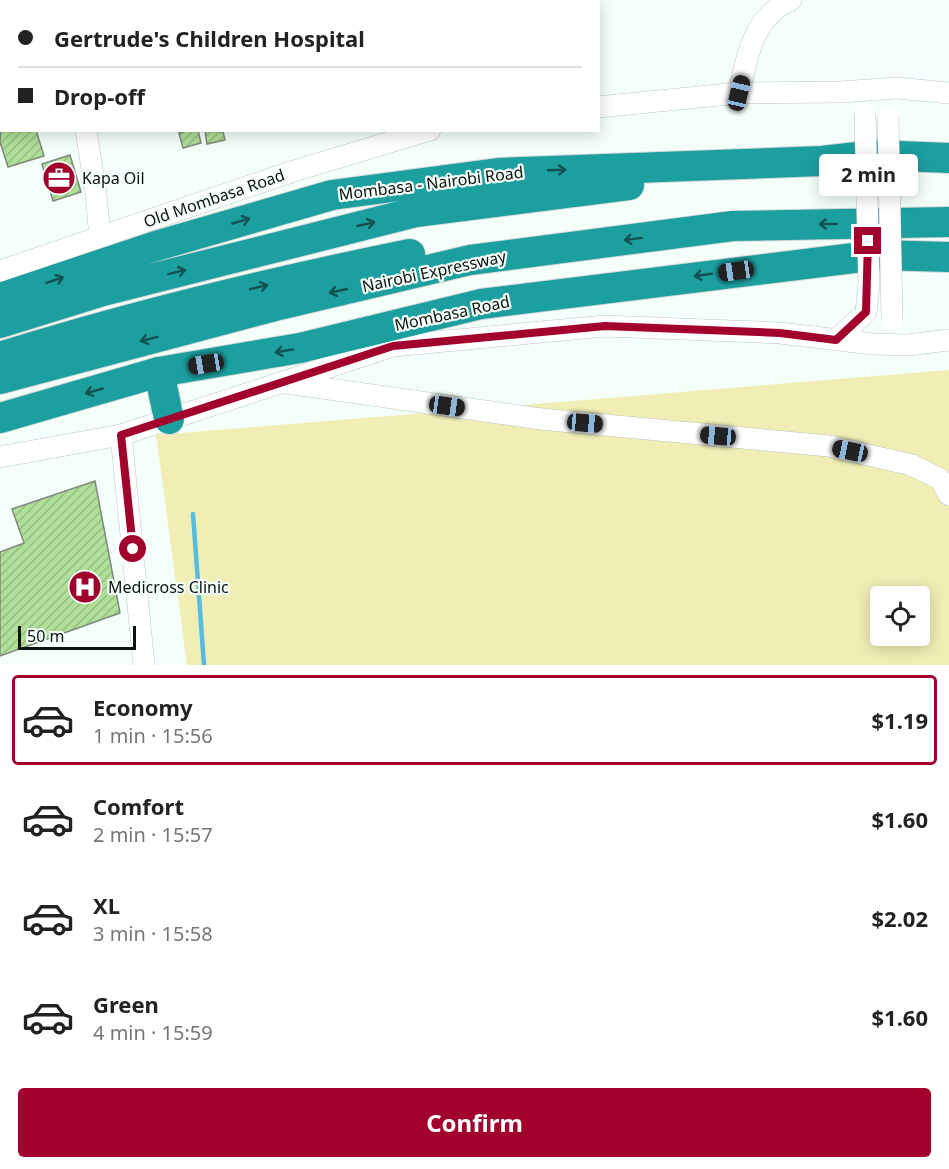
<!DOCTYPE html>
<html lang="en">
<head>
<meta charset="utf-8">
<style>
  :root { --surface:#fff; --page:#f6f6f6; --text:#222; --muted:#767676; --line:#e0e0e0; --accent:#a1012c }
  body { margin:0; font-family:"Noto Sans",sans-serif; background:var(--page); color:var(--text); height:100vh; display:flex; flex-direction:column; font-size:22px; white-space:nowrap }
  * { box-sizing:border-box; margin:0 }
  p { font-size:20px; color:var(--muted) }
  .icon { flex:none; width:33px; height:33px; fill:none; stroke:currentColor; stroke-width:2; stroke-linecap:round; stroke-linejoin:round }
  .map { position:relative; height:665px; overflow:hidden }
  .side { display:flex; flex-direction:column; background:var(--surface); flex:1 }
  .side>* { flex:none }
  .banner { position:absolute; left:0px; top:0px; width:600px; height:132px; box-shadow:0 3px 15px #0003; display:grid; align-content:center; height:132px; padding:0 18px; background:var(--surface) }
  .tools { position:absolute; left:870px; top:586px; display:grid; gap:12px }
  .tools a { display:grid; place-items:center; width:60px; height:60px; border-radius:6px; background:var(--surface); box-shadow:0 3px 15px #0003; font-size:30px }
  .scale { position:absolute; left:18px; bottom:15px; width:118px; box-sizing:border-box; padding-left:6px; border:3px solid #0d120f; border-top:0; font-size:16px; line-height:21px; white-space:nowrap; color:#0d120f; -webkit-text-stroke:4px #f4fffa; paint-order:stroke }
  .end { position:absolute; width:27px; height:27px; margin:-14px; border:8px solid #a1012c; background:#fff; box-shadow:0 0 0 3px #fff }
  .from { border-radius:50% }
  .bubble { position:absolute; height:42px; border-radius:6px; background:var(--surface); box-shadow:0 3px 15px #0003; font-size:20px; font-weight:700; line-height:42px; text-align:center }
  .car { position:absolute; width:18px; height:36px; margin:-18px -9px; border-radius:8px; box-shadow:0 0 4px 2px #0007; background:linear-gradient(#222 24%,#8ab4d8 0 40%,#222 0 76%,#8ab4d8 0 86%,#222 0) }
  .banner b { display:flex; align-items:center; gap:21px; height:57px; font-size:22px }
  .banner b+b { border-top:2px solid var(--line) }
  .banner i { width:15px; height:15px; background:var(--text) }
  ul { padding:10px 0 0; list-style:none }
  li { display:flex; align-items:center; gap:18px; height:90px; margin:0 12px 9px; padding:0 6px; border:3px solid transparent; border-radius:6px }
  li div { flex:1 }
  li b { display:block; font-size:22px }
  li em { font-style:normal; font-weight:700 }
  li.on { border-color:var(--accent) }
  li>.icon { width:54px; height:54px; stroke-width:1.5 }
  .cta { display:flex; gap:12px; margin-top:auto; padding:12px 18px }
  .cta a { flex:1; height:69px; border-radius:6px; background:var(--accent); color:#fff; font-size:24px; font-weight:700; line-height:69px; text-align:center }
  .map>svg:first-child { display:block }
  .grass { fill:#f0eeb4; fill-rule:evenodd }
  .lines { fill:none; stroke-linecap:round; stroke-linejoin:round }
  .stream { stroke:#55bde1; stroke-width:4.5 }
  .building { fill:url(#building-hatch); stroke:#81887e; stroke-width:1.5 }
  .minor-casing { stroke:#bac6c0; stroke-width:22 }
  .highway-casing { stroke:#d8d9d9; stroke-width:32 }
  .minor { stroke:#fff; stroke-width:21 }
  .highway { stroke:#1c9f9f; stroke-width:30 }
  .minor-bridge-casing { stroke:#bac6c0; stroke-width:22; stroke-linecap:butt }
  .minor-bridge { stroke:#fff; stroke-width:21 }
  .oneway { stroke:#145150 }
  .route { stroke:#a1012c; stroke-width:8 }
  .labels { text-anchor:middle; stroke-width:4.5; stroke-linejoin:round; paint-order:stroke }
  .poi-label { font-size:16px; fill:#0d120f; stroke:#f4fffa; text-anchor:start }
  .street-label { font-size:16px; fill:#0d120f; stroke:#f4fffa }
</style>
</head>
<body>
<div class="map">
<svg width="949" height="665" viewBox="0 0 949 665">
  <defs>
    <pattern id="building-hatch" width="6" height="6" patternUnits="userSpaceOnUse" patternTransform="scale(1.5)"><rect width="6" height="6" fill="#afdf98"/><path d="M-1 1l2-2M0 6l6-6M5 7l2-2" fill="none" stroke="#95be82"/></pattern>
  </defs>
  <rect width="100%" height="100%" fill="#f4fffa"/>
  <path class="grass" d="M949,370V665H187L156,435ZM880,597H920V636H880Z"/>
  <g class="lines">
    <polyline class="stream" points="193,514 204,665"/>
  </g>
  <g class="building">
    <polygon points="2,110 2,130 36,130 44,156 8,167 0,142"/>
    <polygon points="188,130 198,130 201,143 183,148 179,133"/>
    <polygon points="205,130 223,132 225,140 207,144"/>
    <polygon points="70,155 81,192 53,201 42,164"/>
    <polygon points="95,481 120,613 0,656 0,552 24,543 12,509"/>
  </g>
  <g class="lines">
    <g class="minor-casing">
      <g id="minor">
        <polyline points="62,0 63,2"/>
        <polyline points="0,47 2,47"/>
        <path d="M739,93C747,56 753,17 791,0"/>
        <polyline points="598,107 739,93 840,92 897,88 949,93"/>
        <polyline points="86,130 96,194 100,237"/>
        <polyline points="0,271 294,171 430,130"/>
        <polyline points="836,340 866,312"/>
        <polyline points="287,383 541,419 829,446 912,465 940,479 949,495"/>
        <polyline points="121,435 144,665"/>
        <polyline points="0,457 121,435 393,346 605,326 780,333 873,344 908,345 949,340"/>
      </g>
    </g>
    <g class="highway-casing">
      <g id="highway">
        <polyline points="0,298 156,246 332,195 498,173 822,161 875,155 949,158"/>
        <polyline points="0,323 103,291 416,212 629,185"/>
        <path d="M0,357C134,315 272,282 410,254"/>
        <polyline points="159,372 169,419"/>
        <polyline points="0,379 275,306 470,260 733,226 949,222"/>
        <polyline points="0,418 159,372 300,348 481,304 878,255 949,257"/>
      </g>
    </g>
    <use href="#minor" class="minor"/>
    <use href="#highway" class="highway"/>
    <g class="minor-bridge-casing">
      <g id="minor-bridge">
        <polyline points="865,113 869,284 866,312"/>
        <polyline points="888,117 892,320"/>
      </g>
    </g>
    <use href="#minor-bridge" class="minor-bridge"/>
  </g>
  <defs><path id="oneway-shaft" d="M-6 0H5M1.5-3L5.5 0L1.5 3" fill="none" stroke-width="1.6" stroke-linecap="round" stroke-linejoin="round" transform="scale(1.5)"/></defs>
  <g class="oneway">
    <use href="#oneway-shaft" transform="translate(557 170) rotate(-2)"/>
    <use href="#oneway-shaft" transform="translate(241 221) rotate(-16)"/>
    <use href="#oneway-shaft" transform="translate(366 224) rotate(-13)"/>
    <use href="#oneway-shaft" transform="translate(828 224) rotate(179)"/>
    <use href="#oneway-shaft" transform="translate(633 239) rotate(173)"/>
    <use href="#oneway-shaft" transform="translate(177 272) rotate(-14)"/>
    <use href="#oneway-shaft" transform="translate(703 275) rotate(172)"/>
    <use href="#oneway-shaft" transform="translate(55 280) rotate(-19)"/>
    <use href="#oneway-shaft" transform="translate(259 287) rotate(-14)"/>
    <use href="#oneway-shaft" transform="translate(338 291) rotate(167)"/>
    <use href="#oneway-shaft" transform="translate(149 339) rotate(166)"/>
    <use href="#oneway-shaft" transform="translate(284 351) rotate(170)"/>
    <use href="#oneway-shaft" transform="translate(94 391) rotate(164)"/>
  </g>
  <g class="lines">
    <polyline class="route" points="133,549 121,435 393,346 605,326 780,333 836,340 866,312 868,241"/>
  </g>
  <defs>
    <g id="office-disc" transform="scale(1.725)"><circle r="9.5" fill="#a1012c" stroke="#f4fffa"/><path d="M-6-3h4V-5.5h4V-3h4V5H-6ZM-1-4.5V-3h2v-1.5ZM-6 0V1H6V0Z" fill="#fff"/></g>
    <g id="hospital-disc" transform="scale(1.725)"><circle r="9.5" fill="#a1012c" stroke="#f4fffa"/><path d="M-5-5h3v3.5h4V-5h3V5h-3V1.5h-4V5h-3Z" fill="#fff"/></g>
  </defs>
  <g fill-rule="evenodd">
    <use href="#office-disc" x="59" y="178"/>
    <use href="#hospital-disc" x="85" y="587"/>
  </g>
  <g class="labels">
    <g class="poi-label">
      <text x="82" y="184">Kapa Oil</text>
      <text x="108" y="593">Medicross Clinic</text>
    </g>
    <g class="street-label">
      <text transform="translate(431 183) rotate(-7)" y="6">Mombasa - Nairobi Road</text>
      <text transform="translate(214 198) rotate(-19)" y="6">Old Mombasa Road</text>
      <text transform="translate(434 271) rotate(-12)" y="6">Nairobi Expressway</text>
      <text transform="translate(452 313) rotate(-12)" y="6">Mombasa Road</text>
    </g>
  </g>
</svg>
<div class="tools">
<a><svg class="icon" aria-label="locate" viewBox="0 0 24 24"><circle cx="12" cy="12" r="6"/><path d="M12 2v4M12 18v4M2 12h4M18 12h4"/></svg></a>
</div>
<div class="scale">50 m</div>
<i class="end from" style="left:133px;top:549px"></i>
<i class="end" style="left:868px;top:241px"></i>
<div class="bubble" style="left:819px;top:154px;width:99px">2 min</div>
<i class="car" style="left:739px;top:93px;rotate:13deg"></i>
<i class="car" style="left:736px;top:271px;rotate:262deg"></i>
<i class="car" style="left:206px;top:364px;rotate:261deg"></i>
<i class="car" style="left:447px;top:406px;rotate:98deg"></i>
<i class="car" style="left:585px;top:423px;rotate:95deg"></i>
<i class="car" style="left:718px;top:436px;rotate:275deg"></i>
<i class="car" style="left:850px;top:451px;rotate:282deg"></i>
<div class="banner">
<b><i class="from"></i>Gertrude's Children Hospital</b>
<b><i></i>Drop-off</b>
</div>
</div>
<section class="side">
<ul>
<li class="on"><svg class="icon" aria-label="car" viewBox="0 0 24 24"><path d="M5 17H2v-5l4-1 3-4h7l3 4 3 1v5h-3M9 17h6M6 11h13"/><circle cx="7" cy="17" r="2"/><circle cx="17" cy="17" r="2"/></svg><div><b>Economy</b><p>1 min · 15:56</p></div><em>$1.19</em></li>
<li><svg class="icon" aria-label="car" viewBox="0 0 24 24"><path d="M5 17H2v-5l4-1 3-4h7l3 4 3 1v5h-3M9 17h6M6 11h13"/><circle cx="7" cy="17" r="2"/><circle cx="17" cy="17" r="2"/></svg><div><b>Comfort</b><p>2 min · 15:57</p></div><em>$1.60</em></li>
<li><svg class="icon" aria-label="car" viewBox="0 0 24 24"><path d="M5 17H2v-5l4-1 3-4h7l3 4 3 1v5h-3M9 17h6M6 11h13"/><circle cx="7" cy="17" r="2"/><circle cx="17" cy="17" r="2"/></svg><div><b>XL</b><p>3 min · 15:58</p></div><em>$2.02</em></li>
<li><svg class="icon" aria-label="car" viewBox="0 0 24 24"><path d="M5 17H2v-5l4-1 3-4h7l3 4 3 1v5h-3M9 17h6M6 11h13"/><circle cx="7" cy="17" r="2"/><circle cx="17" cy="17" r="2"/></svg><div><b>Green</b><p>4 min · 15:59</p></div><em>$1.60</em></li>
</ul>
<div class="cta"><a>Confirm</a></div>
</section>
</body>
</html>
